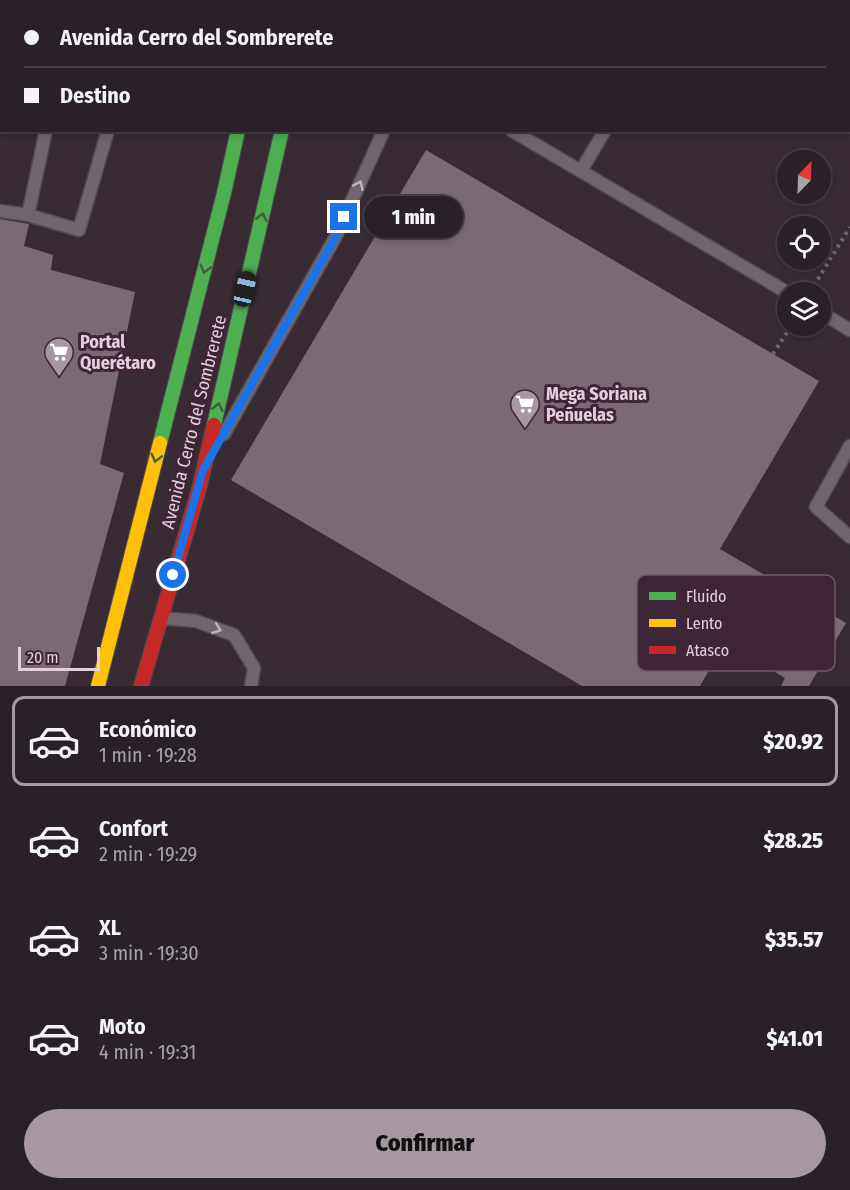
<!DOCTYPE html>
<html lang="es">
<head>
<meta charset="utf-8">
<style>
  :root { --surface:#2a2027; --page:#32282f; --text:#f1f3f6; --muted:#a5a3a7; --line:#463e44; --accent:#a697a1 }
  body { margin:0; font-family:"Fira Sans Condensed",sans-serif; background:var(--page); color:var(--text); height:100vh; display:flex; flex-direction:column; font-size:22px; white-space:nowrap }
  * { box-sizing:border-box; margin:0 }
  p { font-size:20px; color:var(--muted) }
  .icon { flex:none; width:33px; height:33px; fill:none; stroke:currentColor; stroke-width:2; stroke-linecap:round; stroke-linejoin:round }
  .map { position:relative; height:686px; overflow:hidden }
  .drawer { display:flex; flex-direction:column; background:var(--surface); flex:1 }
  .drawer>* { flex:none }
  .banner { position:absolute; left:0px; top:0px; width:850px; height:132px; box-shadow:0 3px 9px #0003,0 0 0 2px var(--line); display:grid; align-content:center; height:132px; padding:0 24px; background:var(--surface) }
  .needle { width:39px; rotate:23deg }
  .tools { position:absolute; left:777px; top:150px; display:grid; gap:12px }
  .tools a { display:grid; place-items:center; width:54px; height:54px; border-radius:50%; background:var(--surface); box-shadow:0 3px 9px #0003,0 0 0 2px var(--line); font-size:30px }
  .scale { position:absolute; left:18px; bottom:15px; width:82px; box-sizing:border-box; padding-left:6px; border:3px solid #e2d1dc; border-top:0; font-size:16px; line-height:21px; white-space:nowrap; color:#e2d1dc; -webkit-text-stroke:4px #3e2537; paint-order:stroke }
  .end { position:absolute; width:27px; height:27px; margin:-14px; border:8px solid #1a73e8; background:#fff; box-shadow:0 0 0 3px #fff }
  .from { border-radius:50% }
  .bubble { position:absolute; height:42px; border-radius:21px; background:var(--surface); box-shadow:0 3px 9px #0003,0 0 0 2px var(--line); font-size:20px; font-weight:800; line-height:42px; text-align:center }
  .car { position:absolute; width:18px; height:36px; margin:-18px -9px; border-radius:8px; box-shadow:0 0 4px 2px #0007; background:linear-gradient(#222 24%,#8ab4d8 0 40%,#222 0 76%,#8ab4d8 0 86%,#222 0) }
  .banner b { display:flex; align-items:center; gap:21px; height:57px; font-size:22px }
  .banner b+b { border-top:2px solid var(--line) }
  .banner i { width:15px; height:15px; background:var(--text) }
  ul { padding:10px 0 0; list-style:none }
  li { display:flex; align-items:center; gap:18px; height:90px; margin:0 12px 9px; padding:0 12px; border:3px solid transparent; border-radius:12px }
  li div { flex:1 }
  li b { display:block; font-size:22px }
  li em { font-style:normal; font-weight:800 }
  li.on { border-color:var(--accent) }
  li>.icon { width:54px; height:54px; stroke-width:1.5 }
  .cta { display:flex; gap:12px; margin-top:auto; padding:12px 24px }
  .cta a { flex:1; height:69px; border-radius:36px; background:var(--accent); color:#111; font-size:24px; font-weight:800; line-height:69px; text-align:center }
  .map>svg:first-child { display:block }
  .building { fill:#796a74 }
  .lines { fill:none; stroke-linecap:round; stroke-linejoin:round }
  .lane-casing { stroke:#554952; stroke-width:15 }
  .fast-casing { stroke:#554952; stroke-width:16 }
  .slow-casing { stroke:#554952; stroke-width:16 }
  .jam-casing { stroke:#554952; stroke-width:16 }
  .path { stroke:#72686f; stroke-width:4; stroke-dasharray:3 4.5; stroke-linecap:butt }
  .lane { stroke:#71666e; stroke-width:12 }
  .fast { stroke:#4caf50; stroke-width:14 }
  .slow { stroke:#ffc107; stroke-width:14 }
  .jam { stroke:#c62828; stroke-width:14 }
  .oneway { stroke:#c0b1bb }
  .oneway2 { stroke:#445c41 }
  .route { stroke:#1a73e8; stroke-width:8 }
  .labels { text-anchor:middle; stroke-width:6; stroke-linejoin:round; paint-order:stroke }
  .poi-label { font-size:18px; font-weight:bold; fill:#e2d1dc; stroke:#3e2537; text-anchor:start }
  .street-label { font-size:18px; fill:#e2d1dc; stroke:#3e2537 }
  .key { fill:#3e2537; stroke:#6f5969; stroke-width:1.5 }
  .key-label { font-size:16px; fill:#e2d1dc }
</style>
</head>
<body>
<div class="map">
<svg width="850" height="686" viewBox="0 0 850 686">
  <rect width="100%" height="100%" fill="#382b34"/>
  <g class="building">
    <polygon points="426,150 819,381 720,549 846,623 809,686 781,686 785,678 725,643 700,686 582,686 231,480"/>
    <polygon points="0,219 29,224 24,246 53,255 51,270 135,292 100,464 124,473 65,686 0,686"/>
  </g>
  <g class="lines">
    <g class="lane-casing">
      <g id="lane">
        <polyline points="61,0 70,2"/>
        <polyline points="690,0 692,2"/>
        <polyline points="790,0 793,2"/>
        <polyline points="391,2 391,0"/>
        <polyline points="442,2 443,0"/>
        <polyline points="0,7 1,0"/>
        <polyline points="0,32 2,33"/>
        <polyline points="849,36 850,36"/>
        <polyline points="849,96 850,97"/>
        <polyline points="511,130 788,293"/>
        <polyline points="581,171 605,130"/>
        <polyline points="0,211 28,215 79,230 108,130"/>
        <polyline points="28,215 46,130"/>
        <polyline points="820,312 850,330"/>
        <polyline points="224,434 335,238 384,130"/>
        <polyline points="850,446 816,507 850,537"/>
        <polyline points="161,618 196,621 234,635 254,668 251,686"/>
      </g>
    </g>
    <g class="fast-casing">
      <g id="fast">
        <polyline points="265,0 265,2"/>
        <polyline points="311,0 311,2"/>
        <polyline points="846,0 850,2"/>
        <polyline points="214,425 282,130"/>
        <polyline points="160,443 224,193 238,130"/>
      </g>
    </g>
    <g class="slow-casing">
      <polyline id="slow" points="98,686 160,443"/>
    </g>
    <g class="jam-casing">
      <polyline id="jam" points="141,686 199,489 214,425"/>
    </g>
    <g class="path">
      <polyline points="810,292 850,227"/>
      <polyline points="773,354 791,326"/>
    </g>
    <use href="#lane" class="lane"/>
    <use href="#fast" class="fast"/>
    <use href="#slow" class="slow"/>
    <use href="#jam" class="jam"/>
  </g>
  <defs><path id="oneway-chevron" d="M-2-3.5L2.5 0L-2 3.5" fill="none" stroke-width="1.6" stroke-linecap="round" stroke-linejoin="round" transform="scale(1.5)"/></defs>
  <g class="oneway">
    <use href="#oneway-chevron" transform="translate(359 185) rotate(-66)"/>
    <use href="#oneway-chevron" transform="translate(217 629) rotate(20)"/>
  </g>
  <g class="oneway2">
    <use href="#oneway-chevron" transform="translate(262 217) rotate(-77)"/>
    <use href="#oneway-chevron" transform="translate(205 269) rotate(104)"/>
    <use href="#oneway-chevron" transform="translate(218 407) rotate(-77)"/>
    <use href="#oneway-chevron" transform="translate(156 458) rotate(104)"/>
  </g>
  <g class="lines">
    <polyline class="route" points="173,575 203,470 335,238 344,217"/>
  </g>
  <defs>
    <g id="supermarket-pin" transform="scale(1.5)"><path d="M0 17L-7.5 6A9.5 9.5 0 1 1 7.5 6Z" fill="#a697a1" stroke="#3e2537"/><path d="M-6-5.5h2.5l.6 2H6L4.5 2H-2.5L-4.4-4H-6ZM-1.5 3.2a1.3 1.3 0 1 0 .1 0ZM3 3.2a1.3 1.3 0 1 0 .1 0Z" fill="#fff"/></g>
  </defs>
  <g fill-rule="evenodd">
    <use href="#supermarket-pin" x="59" y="352"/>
    <use href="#supermarket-pin" x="525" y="404"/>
  </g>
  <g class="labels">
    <g class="poi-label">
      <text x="80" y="348">Portal<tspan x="80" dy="21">Querétaro</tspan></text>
      <text x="546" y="400">Mega Soriana<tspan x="546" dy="21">Peñuelas</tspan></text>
    </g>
    <g class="street-label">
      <text transform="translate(194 422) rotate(-76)" y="6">Avenida Cerro del Sombrerete</text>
    </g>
  </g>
  <rect x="637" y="575" width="198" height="96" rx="9" class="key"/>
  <rect x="649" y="592" width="27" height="8" fill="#4caf50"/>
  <rect x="649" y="619" width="27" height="8" fill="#ffc107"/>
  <rect x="649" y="646" width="27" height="8" fill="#c62828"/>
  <g class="key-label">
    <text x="686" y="602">Fluido</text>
    <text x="686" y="629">Lento</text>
    <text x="686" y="656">Atasco</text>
  </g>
</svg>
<div class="tools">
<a><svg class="needle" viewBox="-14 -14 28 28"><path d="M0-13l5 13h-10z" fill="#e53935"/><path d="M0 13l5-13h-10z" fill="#a5a3a7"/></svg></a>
<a><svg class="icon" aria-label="locate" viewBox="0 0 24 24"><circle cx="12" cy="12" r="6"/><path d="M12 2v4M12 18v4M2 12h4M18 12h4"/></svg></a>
<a><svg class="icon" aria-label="layers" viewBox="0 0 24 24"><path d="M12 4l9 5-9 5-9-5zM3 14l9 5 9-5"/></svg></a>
</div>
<div class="scale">20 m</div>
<i class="end from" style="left:173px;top:575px"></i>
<i class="end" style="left:344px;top:217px"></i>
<div class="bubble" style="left:364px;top:196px;width:99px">1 min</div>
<i class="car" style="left:245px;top:289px;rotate:13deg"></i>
<div class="banner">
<b><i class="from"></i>Avenida Cerro del Sombrerete</b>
<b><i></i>Destino</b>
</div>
</div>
<section class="drawer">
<ul>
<li class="on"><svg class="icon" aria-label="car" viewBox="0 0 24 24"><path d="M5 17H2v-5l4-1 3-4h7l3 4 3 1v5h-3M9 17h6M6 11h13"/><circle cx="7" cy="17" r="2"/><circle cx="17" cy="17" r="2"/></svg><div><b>Económico</b><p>1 min · 19:28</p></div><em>$20.92</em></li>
<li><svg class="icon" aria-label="car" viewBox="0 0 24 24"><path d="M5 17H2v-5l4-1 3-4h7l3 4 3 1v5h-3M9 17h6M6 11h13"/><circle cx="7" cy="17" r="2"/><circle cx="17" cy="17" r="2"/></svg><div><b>Confort</b><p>2 min · 19:29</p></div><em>$28.25</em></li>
<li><svg class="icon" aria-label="car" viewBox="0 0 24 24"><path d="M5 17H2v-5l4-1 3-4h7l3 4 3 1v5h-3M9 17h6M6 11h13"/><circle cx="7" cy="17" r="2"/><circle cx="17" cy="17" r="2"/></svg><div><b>XL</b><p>3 min · 19:30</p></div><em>$35.57</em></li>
<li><svg class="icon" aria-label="car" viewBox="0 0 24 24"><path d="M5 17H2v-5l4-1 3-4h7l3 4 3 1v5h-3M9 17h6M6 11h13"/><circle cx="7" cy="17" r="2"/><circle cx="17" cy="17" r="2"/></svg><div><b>Moto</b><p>4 min · 19:31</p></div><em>$41.01</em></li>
</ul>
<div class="cta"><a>Confirmar</a></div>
</section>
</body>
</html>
